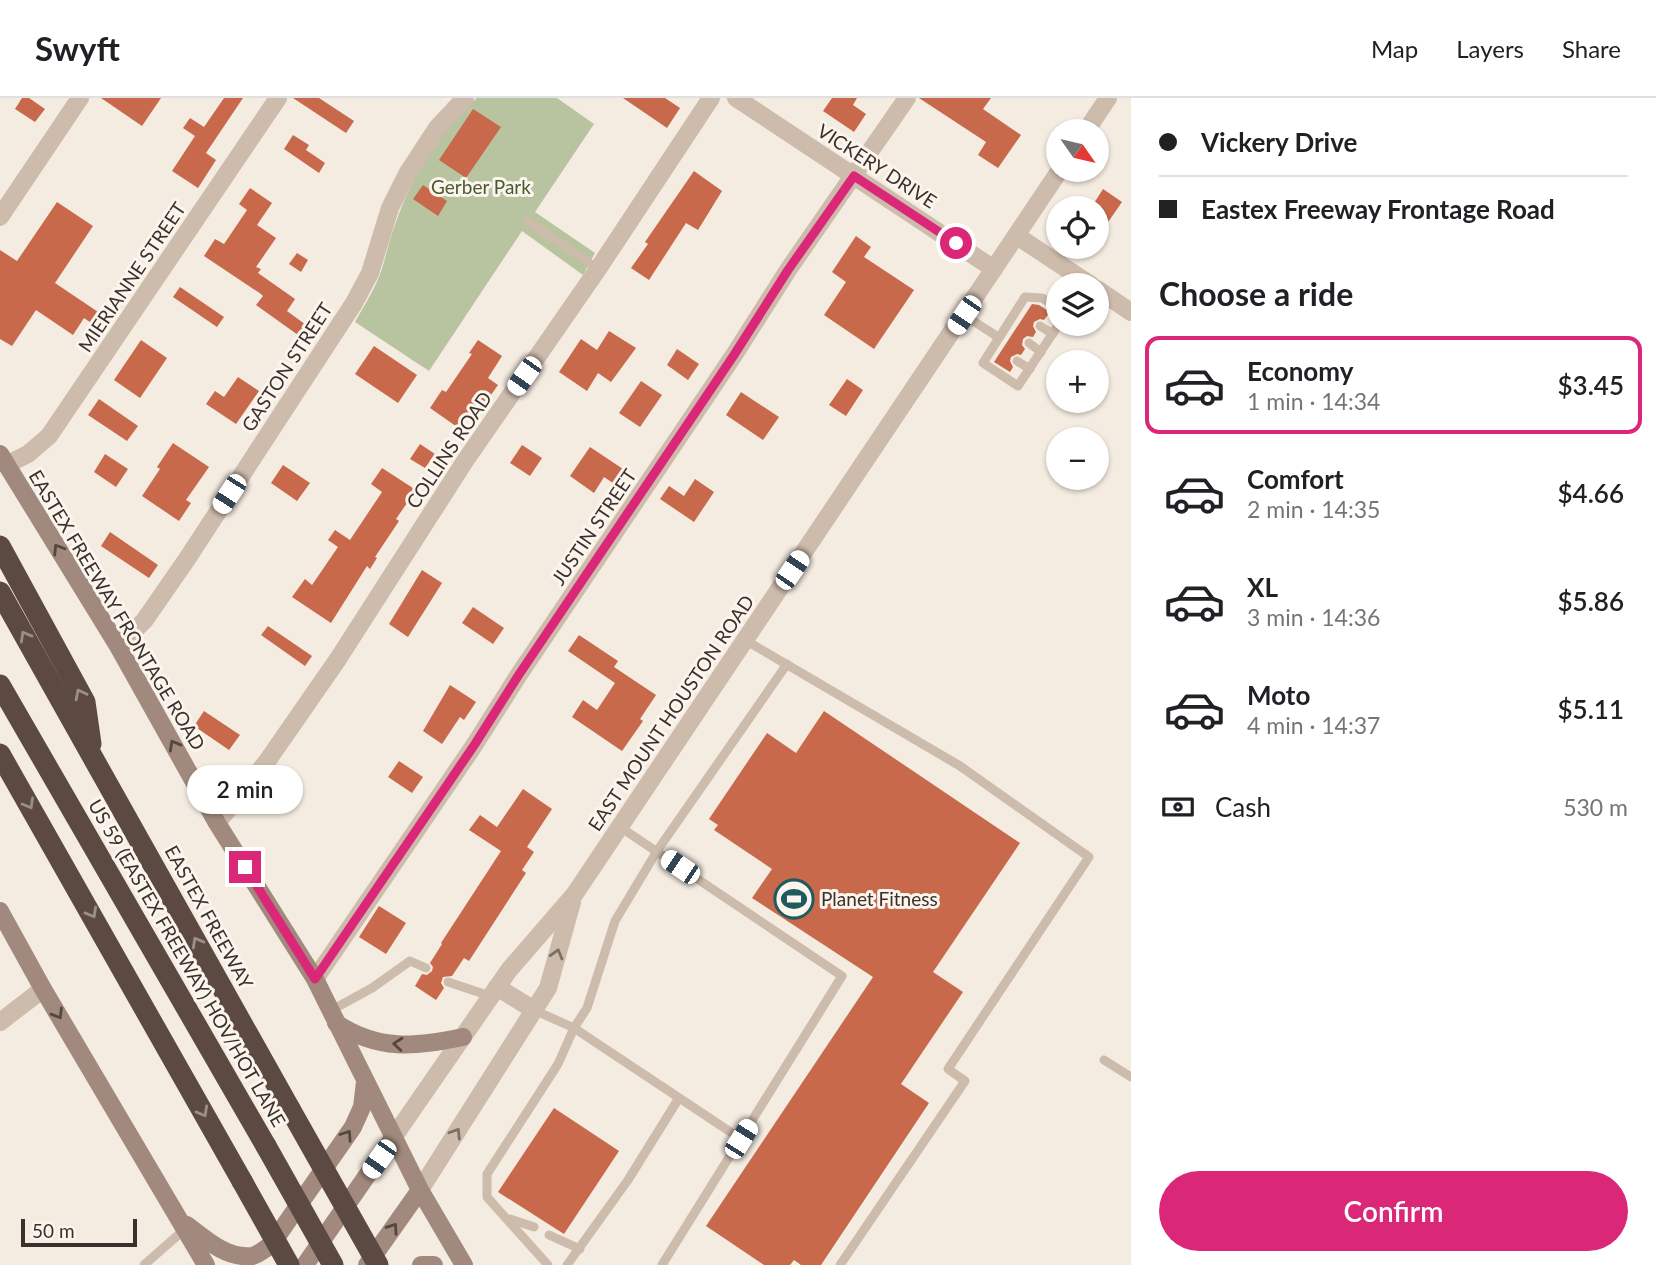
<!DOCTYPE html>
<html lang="en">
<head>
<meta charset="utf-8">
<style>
  :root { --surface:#fff; --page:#f6f6f6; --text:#202124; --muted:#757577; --line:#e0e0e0; --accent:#db2777 }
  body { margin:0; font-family:Lato,sans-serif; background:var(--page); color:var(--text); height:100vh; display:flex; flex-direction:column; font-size:26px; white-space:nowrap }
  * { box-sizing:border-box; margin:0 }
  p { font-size:23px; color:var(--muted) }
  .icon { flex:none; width:38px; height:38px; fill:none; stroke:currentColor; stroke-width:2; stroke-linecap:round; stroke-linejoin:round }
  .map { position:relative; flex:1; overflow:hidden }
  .side { display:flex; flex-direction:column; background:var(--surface); width:525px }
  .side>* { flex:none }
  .hud { display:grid; align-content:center; height:154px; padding:0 28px; background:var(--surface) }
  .needle { width:46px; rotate:124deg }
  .controls { position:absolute; left:1046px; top:21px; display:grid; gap:14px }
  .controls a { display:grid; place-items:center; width:63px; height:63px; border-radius:50%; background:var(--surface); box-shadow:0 2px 5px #0004; font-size:35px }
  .scale { position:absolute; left:21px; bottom:18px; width:116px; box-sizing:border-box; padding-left:7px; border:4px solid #3b302b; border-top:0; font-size:19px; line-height:24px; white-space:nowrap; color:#3b302b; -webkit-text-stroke:5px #fbf5ee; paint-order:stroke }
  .end { position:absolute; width:32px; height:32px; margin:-16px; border:9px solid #db2777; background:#fff; box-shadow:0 0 0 4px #fff }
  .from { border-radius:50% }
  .bubble { position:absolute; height:49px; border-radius:24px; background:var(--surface); box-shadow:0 2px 5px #0004; font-size:23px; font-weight:600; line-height:49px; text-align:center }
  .car { position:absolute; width:21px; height:42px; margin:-21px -10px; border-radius:9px; box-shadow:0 0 5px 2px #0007; background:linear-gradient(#fff 24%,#345 0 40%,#fff 0 76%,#345 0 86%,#fff 0) }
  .hud b { display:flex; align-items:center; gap:24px; height:66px; font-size:26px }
  .hud b+b { border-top:2px solid var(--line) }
  .hud i { width:18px; height:18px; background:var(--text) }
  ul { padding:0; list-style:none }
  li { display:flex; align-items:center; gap:21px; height:98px; margin:0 14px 10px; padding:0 14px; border:4px solid transparent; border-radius:14px }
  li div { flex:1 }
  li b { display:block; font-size:26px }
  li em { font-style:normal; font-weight:600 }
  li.current { border-color:var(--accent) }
  li>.icon { width:63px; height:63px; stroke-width:1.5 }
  h2 { padding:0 28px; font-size:32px; line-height:84px }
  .pay { display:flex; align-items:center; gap:18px; height:77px; padding:0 28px; font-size:26px }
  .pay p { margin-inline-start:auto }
  .cta { display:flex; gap:14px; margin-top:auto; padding:14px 28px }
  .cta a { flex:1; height:80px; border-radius:42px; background:var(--accent); color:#fff; font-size:28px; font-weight:600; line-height:80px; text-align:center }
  header { display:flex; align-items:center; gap:42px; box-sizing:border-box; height:98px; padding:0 35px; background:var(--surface); border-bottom:2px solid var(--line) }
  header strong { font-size:33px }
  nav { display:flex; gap:38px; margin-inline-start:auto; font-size:24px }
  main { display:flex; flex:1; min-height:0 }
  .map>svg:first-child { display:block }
  .green { fill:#b8c4a0 }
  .building { fill:#c8694b }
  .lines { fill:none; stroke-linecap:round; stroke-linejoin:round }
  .service { stroke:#cdbbac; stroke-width:9 }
  .minor { stroke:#cdbbac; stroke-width:18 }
  .tertiary { stroke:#cdbbac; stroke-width:18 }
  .secondary { stroke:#a18a7d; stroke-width:18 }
  .motorway { stroke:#5c4a42; stroke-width:21 }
  .motorway-bridge { stroke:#5c4a42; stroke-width:21 }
  .oneway { stroke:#544640 }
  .oneway2 { stroke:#9c8e87 }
  .oneway3 { stroke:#7d6f65 }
  .route { stroke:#db2777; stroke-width:9 }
  .labels { text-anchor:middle; stroke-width:6; stroke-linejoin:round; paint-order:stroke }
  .street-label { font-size:19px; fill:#3b302b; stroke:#fbf5ee }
  .park-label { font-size:19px; fill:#4a5a2e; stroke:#fbf5ee }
  .poi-label { font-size:19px; fill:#3b302b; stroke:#fbf5ee; text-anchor:start }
</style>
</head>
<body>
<header>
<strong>Swyft</strong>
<nav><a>Map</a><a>Layers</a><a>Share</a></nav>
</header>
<main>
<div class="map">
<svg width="1131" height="1167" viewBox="0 0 1131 1167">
  <rect width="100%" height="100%" fill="#f4ebe1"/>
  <path class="green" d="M477,0H557L594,26L535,114L595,155L583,177L522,133L429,273L355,224C362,211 370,199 376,186C385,167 388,144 396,124C412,79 439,30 477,0Z"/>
  <g class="building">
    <polygon points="22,0 29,0 45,11 35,24 15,11"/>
    <polygon points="101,0 161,0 142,28"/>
    <polygon points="224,0 243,0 206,55 216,62 198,90 172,73 195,38 183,30 190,20 204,29"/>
    <polygon points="293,0 319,0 354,23 346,35"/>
    <polygon points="623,0 665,0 680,10 667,30"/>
    <polygon points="832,0 857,0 853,7 866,16 854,34 823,13"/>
    <polygon points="919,0 991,0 983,11 1021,37 998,70 978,57 986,44"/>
    <polygon points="473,11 501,29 466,80 439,62"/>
    <polygon points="293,37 309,47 306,52 325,65 319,75 284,51"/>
    <polygon points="694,73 722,93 698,132 686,125 649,182 631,170 648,146 645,144"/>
    <polygon points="423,87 447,103 438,118 413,101"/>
    <polygon points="250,90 272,105 257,127 276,140 256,169 261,171 258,175 295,201 287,213 313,232 305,242 256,207 263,198 261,196 204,158 215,141 224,146 247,112 239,106"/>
    <polygon points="1103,91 1122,104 1097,140 1097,110 1091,110"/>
    <polygon points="57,104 93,128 55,185 107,220 100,231 84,220 73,237 36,212 12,248 0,241 0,152 17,163"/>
    <polygon points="856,138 871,149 864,159 914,192 874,251 824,217 846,184 832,174"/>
    <polygon points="297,155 308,162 301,174 289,166"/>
    <polygon points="180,189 224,219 217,229 173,199"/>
    <polygon points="1032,206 1039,207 1050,214 1044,222 1040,221 1034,224 1033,228 1036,234 1033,239 1027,238 1023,241 1022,247 1025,251 1021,257 1017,256 1011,259 1010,263 1013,269 1010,274 994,264"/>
    <polygon points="609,233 636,250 611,284 598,275 587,293 559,274 581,241 597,252"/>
    <polygon points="141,242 167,260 140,300 114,282"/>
    <polygon points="478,242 502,258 488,280 498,287 486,304 480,301 460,331 430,310 442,292 446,294 472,256 469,255"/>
    <polygon points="374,248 417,277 398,305 355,276"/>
    <polygon points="677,251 699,266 688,282 667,267"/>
    <polygon points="238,279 259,293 236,326 206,306 215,293 224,299"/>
    <polygon points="847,281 863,292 846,318 829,307"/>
    <polygon points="641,283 662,297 640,329 619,315"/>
    <polygon points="741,294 779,319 763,342 726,317"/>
    <polygon points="99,301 138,328 127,343 88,317"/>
    <polygon points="173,345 209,369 186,402 191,405 179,423 142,398 160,371 157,369"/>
    <polygon points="420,346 435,356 425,370 410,361"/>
    <polygon points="522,347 542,360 530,378 510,365"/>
    <polygon points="590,349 623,371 613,385 604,379 594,395 570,378"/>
    <polygon points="105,356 128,371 116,389 94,374"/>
    <polygon points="283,367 310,385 297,403 271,385"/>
    <polygon points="382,370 416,392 396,421 399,423 375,459 377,460 370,471 367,468 331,525 292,499 305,481 312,487 338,449 328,442 335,432 350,442 382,394 371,386"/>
    <polygon points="695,381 714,394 694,424 660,401 669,388 684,398"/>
    <polygon points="110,434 158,467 149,480 101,448"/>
    <polygon points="422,472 442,485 408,539 389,526"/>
    <polygon points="473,509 504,530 493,546 462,525"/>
    <polygon points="268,528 312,558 305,568 261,537"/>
    <polygon points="579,537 618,563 614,569 656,597 640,621 643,623 622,653 572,619 583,602 597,612 615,585 568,553"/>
    <polygon points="450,587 476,604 464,622 460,619 442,646 423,633"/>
    <polygon points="204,613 240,637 229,652 194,628"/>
    <polygon points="824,613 1020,745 933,874 963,894 901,986 929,1005 821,1167 801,1167 794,1162 790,1167 764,1167 706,1128 873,879 752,800 772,771 714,732 718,727 709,721 767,635 796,655"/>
    <polygon points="399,663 423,679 412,695 388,679"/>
    <polygon points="523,691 552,711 527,749 534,754 522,772 526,775 469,863 464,860 452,878 443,879 441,885 444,890 436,902 415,888 422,876 427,877 432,873 433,869 430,865 442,846 441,845 501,753 469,732 480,717 497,729"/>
    <polygon points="379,808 406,825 386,856 359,839"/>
    <polygon points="554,1010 619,1053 564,1136 498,1094"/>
  </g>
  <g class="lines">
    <g class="service">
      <polyline points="527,123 598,171"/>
      <polyline points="1059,210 1042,200 1025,199 983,265 1018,288 1059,226"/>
      <polyline points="964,217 998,239"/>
      <polyline points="1040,228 1053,236"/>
      <polyline points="1029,245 1041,254"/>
      <polyline points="1017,263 1030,271"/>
      <polyline points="745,542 960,668 1089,759 948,971 965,983 840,1167"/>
      <polyline points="620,729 842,878 662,1167"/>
      <polyline points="448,884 490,898"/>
      <polyline points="534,912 574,930 741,1041"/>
      <polyline points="330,913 372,890 410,863 426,870"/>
      <polyline points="1104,962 1131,979"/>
      <polyline points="510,1121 534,1129"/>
      <polyline points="549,1137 580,1151"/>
      <polyline points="144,1167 185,1131"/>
      <polyline points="548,1167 487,1099 487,1076 558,966 574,930 587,910 615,823 657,753 787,566"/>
      <polyline points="567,1167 628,1082 679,1000"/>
    </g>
    <g class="minor">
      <polyline points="0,119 80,0"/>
      <polyline points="1017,138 1091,187"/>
      <polyline points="1097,191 1131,214"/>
      <polyline points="6,367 28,356 49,338 278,0"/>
      <polyline points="118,548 144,523 187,461 354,205 370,175 390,110 407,76 437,30 465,0"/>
      <polyline points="217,725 268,662 338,561 465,363 598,171 711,0"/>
      <polyline points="315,881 475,646 518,578 734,257 788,172 907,0"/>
      <polyline points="0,924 43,891"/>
    </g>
    <g class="tertiary">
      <polyline points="736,0 994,171"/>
      <polyline points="1086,33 1108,0"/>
      <polyline points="497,889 534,912"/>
      <polyline points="393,1040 509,872 574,797 1060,72"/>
      <polyline points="420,1092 548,890 572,804"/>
    </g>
    <g class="secondary">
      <polyline points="0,356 118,548 217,725 315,881 420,1092 464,1167"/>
      <polyline points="0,813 43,891 206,1167"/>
      <path d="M336,925C378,953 416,949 463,939"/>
      <path d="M187,1127C205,1141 227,1161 252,1158C258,1157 266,1150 271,1147L353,1029L362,1009L365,984"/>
      <polyline points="305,1167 393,1040"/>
      <polyline points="367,1167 420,1092"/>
      <polyline points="421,1167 434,1167"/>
    </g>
    <g class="motorway">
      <polyline points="0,448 85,604 91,646"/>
      <polyline points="0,494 290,1011"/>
      <polyline points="0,587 266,1048"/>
      <polyline points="0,656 242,1083"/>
    </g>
    <g class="motorway-bridge">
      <polyline points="290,1011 378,1167"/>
      <polyline points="266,1048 333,1167"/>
      <polyline points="242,1083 289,1167"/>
    </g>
  </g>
  <defs><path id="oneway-chevron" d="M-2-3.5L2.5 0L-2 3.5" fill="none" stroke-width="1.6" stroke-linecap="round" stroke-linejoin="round" transform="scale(1.75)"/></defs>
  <g class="oneway">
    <use href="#oneway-chevron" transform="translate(58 451) rotate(-122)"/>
    <use href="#oneway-chevron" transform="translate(174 647) rotate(-119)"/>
    <use href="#oneway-chevron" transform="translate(58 916) rotate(59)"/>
    <use href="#oneway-chevron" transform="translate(398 946) rotate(-175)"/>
    <use href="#oneway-chevron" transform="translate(347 1037) rotate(-56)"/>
    <use href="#oneway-chevron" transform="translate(393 1130) rotate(-55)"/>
  </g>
  <g class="oneway2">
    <use href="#oneway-chevron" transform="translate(25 538) rotate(-119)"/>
    <use href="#oneway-chevron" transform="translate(80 596) rotate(-117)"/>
    <use href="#oneway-chevron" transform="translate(29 706) rotate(60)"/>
    <use href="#oneway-chevron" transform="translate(92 815) rotate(61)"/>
    <use href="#oneway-chevron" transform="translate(197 844) rotate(-119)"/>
    <use href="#oneway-chevron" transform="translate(203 1014) rotate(61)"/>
  </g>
  <g class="oneway3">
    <use href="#oneway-chevron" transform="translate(557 856) rotate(-74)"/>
    <use href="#oneway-chevron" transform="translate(456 1035) rotate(-58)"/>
  </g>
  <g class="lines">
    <polyline class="route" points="245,769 315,881 475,646 518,578 734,257 788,172 854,78 956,145"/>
  </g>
  <defs>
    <g id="stadium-ring" transform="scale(2.0125)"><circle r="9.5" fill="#fbf5ee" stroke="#1f5a5e" stroke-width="1.5"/><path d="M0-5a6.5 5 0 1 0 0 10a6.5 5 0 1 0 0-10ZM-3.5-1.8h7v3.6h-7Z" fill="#1f5a5e"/></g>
  </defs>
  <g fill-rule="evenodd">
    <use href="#stadium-ring" x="794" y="801"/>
  </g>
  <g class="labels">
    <g class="street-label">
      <text transform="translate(877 68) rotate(33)" y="7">VICKERY DRIVE</text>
      <text transform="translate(132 179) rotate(-56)" y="7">MIERIANNE STREET</text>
      <text transform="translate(287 269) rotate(-57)" y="7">GASTON STREET</text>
      <text transform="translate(449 352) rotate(-56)" y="7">COLLINS ROAD</text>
      <text transform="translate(594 429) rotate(-56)" y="7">JUSTIN STREET</text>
      <text transform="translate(117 512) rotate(59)" y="7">EASTEX FREEWAY FRONTAGE ROAD</text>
      <text transform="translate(671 615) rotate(-56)" y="7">EAST MOUNT HOUSTON ROAD</text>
      <text transform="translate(209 819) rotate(61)" y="7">EASTEX FREEWAY</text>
      <text transform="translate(187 865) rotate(60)" y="7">US 59 (EASTEX FREEWAY) HOV/HOT LANE</text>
    </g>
    <g class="park-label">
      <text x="481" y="96">Gerber Park</text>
    </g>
    <g class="poi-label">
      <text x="821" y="808">Planet Fitness</text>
    </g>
  </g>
</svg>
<div class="controls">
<a><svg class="needle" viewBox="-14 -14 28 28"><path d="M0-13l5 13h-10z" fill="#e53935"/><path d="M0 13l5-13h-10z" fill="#757577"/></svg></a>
<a><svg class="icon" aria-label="locate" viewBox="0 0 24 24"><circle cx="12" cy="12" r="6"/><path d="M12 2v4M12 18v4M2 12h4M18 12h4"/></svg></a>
<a><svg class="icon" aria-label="layers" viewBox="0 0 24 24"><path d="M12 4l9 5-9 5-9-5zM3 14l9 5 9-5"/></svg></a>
<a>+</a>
<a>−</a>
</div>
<div class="scale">50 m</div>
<i class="end from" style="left:956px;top:145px"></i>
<i class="end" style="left:245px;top:769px"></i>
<div class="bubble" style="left:187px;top:667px;width:116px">2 min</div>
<i class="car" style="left:964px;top:217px;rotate:214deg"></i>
<i class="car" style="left:524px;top:278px;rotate:215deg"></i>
<i class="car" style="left:229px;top:396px;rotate:213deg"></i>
<i class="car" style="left:792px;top:472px;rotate:34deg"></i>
<i class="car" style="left:680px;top:769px;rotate:304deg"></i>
<i class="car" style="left:741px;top:1041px;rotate:32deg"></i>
<i class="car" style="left:379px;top:1061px;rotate:215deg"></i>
</div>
<section class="side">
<div class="hud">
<b><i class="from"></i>Vickery Drive</b>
<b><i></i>Eastex Freeway Frontage Road</b>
</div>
<h2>Choose a ride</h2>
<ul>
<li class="current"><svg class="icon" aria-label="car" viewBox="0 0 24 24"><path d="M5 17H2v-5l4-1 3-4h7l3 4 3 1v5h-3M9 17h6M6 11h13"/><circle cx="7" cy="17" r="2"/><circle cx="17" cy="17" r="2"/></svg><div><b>Economy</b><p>1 min · 14:34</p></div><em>$3.45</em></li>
<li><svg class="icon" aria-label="car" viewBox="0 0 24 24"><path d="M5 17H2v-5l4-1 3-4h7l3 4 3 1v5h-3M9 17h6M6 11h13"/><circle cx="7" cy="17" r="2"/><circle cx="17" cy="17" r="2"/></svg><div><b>Comfort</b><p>2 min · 14:35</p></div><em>$4.66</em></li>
<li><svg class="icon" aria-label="car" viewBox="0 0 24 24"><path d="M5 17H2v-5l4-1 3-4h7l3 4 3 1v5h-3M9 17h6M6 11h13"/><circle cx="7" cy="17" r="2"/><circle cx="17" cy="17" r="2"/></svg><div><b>XL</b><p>3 min · 14:36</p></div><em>$5.86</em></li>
<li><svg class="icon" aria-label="car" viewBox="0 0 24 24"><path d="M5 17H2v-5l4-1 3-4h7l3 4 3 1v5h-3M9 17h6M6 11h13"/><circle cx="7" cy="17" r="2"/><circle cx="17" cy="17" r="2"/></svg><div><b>Moto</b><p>4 min · 14:37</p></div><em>$5.11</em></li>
</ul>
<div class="pay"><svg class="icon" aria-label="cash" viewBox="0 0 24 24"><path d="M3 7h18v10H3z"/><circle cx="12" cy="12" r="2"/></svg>Cash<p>530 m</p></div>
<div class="cta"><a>Confirm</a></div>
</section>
</main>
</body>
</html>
